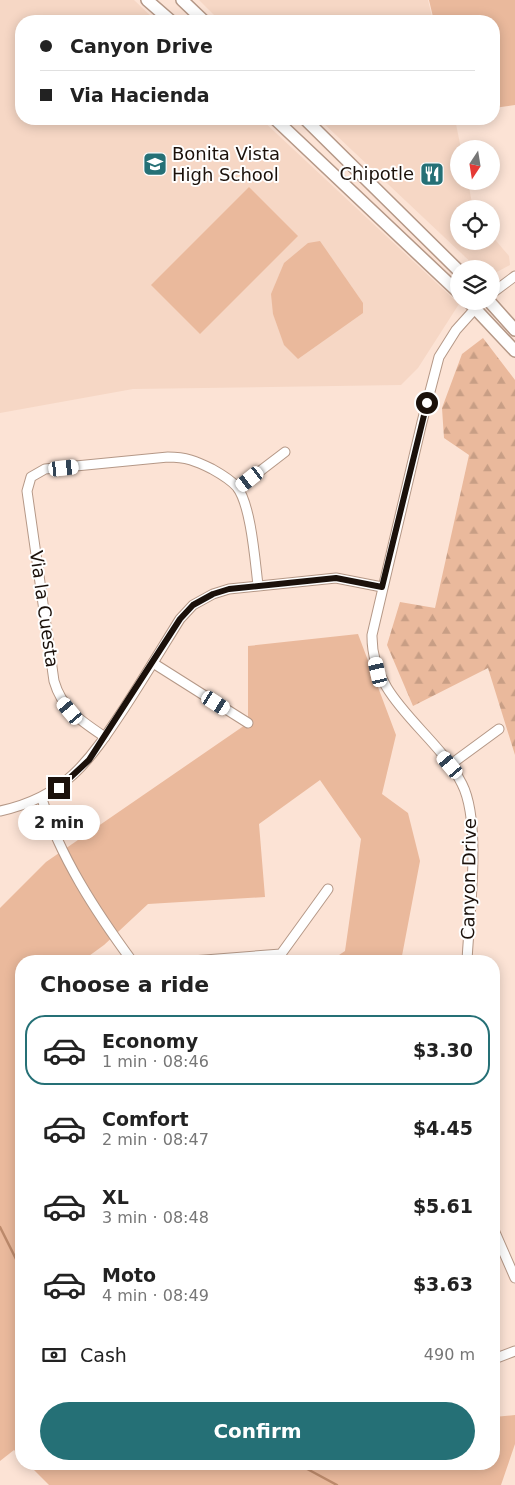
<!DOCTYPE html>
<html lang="en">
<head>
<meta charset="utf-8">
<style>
  :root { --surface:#fff; --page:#f2f2f2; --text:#222; --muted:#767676; --line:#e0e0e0; --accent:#257076 }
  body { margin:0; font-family:"DejaVu Sans",sans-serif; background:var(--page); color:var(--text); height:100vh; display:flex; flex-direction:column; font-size:19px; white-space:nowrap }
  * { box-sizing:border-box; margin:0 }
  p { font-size:16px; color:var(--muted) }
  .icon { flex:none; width:28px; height:28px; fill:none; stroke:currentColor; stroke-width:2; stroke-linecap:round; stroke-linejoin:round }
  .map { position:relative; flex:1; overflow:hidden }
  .details { position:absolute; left:15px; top:955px; width:485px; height:515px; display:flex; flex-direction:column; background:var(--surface); border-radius:20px; box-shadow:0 2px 12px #0003 }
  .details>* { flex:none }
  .hud { position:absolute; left:15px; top:15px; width:485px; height:110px; border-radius:20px; box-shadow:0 2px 12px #0003; display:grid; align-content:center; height:110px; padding:0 25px; background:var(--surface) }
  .needle { width:32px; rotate:192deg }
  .tools { position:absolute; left:450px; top:140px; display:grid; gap:10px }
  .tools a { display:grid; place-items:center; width:50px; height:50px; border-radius:50%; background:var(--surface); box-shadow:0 2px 12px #0003; font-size:25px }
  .end { position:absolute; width:22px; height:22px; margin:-11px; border:6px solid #1b110b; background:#fff; box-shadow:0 0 0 2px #fff }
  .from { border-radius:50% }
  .bubble { position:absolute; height:35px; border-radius:18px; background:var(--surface); box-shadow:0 2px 12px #0003; font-size:16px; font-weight:800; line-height:35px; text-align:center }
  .car { position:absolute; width:15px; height:30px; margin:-15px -8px; border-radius:6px; box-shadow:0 0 4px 1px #0007; background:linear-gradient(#fff 24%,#345 0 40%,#fff 0 76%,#345 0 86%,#fff 0) }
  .hud b { display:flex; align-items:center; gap:18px; height:48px; font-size:19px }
  .hud b+b { border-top:1px solid var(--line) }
  .hud i { width:12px; height:12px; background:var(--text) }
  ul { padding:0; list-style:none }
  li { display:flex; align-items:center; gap:15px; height:70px; margin:0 10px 8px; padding:0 15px; border:2px solid transparent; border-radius:20px }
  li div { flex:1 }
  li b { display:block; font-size:19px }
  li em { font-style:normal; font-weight:800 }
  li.current { border-color:var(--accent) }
  li>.icon { width:45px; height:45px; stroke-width:1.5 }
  h2 { padding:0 25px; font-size:22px; line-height:60px }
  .pay { display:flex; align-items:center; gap:12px; height:55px; padding:0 25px; font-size:19px }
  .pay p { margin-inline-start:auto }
  .cta { display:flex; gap:10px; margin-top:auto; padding:10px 25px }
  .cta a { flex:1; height:58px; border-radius:30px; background:var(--accent); color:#fff; font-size:20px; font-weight:800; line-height:58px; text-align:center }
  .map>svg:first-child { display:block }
  .built { fill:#f6d7c5 }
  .green { fill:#eab99c }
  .forest { fill:url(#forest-firs) }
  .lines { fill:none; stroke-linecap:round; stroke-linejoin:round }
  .stream { stroke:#bc8a6b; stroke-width:2.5 }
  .minor-casing { stroke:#b59887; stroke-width:11 }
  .major-casing { stroke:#b59887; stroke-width:14 }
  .minor { stroke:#fff; stroke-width:9 }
  .major { stroke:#fff; stroke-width:11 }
  .route { stroke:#1b110b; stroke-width:6 }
  .labels { text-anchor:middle; stroke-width:4; stroke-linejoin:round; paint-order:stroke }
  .poi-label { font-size:18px; fill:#1b110b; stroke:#fff; text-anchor:start }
  .street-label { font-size:18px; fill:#1b110b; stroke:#fff }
</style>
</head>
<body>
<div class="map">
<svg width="515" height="1485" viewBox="0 0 515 1485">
  <defs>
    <pattern id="forest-firs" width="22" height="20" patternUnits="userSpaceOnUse" patternTransform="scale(1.25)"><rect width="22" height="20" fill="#eab99c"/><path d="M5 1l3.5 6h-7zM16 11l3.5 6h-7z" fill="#c89e85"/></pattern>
  </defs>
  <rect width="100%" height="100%" fill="#fce3d5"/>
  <g class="built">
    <polygon points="0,0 134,0 156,21 21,21 21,119 261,119 459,304 418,368 401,385 133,389 0,413"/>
    <polygon points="199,0 428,0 433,21 220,21"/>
    <polygon points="319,119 455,119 461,149 459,149 459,181 468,181 473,209 459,209 459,241 491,241 491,235 509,256 510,265 491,275 491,269 478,269"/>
  </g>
  <g class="green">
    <polygon points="429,0 515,0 515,105 494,108 494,21 434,21"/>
    <polygon points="249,187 298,236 200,334 151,285"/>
    <polygon points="320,241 363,303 363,313 298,359 284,345 273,314 271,294 284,263 308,243"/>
    <polygon points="358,634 396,735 382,794 408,813 420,861 401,961 330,961 345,951 361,839 320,780 259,824 265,897 148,904 104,945 82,961 21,961 21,1457 14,1450 0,1461 0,908 46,862 248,723 248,646"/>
    <polygon points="515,1415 515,1444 501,1485 49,1485 28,1464 494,1464 494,1417"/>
  </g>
  <polygon class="forest" points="483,338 515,380 515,755 488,668 413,706 387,645 400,602 435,608 469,455 444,438 442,408 462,354"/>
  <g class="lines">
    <g class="stream">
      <polyline points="0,1227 21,1269"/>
      <polyline points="298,1464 337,1485"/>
    </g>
    <g class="minor-casing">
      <g id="minor">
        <polyline points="491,294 515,276"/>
        <polyline points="238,488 285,452"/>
        <polyline points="153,663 248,723"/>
        <path d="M105,737C81,721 62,709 54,681L27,491L31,477L45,469L168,457C186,457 196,461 212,469C221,474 230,479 237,487C251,505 255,561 258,585"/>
        <polyline points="450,765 499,729"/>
        <path d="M42,799C60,857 96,912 132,961"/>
        <path d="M0,811C66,797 90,760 125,707C144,678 162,648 180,619L193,605L213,594L229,589L336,578L382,587"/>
        <polyline points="192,961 281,954 328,889"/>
        <path d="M467,961C469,916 482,823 462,784C436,731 371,701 372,635L422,422L439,357L456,330L482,301"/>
        <polyline points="494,1230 515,1278"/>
        <polyline points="494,1359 515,1351"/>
      </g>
    </g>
    <g class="major-casing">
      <g id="major">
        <polyline points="147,0 171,21"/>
        <polyline points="182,0 204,21"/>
        <polyline points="275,119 459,293"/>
        <polyline points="305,119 459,271"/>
        <polyline points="468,301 515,351"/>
        <polyline points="489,301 515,330"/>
      </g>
    </g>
    <use href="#minor" class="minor"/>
    <use href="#major" class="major"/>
  </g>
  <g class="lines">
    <polyline class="route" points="59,788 89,760 180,619 193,605 213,594 229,589 336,578 382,587 427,403"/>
  </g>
  <defs>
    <g id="school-square" transform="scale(1.25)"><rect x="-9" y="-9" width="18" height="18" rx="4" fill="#257076" stroke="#fff"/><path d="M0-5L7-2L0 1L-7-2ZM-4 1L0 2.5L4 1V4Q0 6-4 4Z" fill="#fff"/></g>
    <g id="restaurant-square" transform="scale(1.25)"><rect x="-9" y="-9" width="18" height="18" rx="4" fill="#257076" stroke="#fff"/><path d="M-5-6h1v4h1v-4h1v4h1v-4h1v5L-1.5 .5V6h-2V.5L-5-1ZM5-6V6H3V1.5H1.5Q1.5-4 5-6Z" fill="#fff"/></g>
  </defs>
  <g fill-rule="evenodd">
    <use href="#school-square" x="155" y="164"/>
    <use href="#restaurant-square" x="432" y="174"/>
  </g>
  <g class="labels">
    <g class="poi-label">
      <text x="172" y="160">Bonita Vista<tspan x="172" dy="21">High School</tspan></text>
      <text x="414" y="180" text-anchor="end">Chipotle</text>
    </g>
    <g class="street-label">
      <text transform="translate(44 609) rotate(82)" y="6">Via la Cuesta</text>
      <text transform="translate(469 879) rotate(-89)" y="6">Canyon Drive</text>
    </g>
  </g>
</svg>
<div class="tools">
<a><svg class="needle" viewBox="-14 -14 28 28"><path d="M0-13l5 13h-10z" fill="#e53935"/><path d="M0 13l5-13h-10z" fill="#767676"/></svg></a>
<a><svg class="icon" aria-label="locate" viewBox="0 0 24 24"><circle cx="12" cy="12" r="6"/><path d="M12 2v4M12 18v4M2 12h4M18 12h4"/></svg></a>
<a><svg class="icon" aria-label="layers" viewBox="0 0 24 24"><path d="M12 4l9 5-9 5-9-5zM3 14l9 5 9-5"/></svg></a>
</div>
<i class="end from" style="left:427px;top:403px"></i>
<i class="end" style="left:59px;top:788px"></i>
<div class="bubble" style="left:18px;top:805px;width:82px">2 min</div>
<i class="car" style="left:64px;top:468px;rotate:84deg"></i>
<i class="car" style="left:250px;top:479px;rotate:232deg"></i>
<i class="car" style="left:378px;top:672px;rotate:347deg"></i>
<i class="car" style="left:216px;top:703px;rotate:123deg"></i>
<i class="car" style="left:70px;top:711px;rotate:320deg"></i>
<i class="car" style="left:450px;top:765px;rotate:320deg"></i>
<div class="hud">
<b><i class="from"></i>Canyon Drive</b>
<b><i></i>Via Hacienda</b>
</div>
<section class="details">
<h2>Choose a ride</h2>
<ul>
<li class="current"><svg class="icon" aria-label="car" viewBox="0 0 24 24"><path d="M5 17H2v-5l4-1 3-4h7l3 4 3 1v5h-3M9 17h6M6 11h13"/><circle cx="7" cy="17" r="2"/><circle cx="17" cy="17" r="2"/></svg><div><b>Economy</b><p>1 min · 08:46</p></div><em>$3.30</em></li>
<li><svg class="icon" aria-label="car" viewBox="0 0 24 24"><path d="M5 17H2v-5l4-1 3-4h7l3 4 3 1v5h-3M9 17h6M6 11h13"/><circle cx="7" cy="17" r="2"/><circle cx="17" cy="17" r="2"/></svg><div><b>Comfort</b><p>2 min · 08:47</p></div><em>$4.45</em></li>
<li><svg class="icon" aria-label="car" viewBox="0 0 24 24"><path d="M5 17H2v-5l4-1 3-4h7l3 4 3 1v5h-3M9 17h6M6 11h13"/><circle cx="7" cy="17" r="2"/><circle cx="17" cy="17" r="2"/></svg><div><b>XL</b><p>3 min · 08:48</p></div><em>$5.61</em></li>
<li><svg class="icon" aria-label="car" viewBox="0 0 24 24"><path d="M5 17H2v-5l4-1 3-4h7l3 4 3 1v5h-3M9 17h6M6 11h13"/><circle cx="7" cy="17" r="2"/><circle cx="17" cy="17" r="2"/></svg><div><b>Moto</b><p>4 min · 08:49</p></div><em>$3.63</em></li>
</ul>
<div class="pay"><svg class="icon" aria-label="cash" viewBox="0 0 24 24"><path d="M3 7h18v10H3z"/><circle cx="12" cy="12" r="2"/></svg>Cash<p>490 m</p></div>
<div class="cta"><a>Confirm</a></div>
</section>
</div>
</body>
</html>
